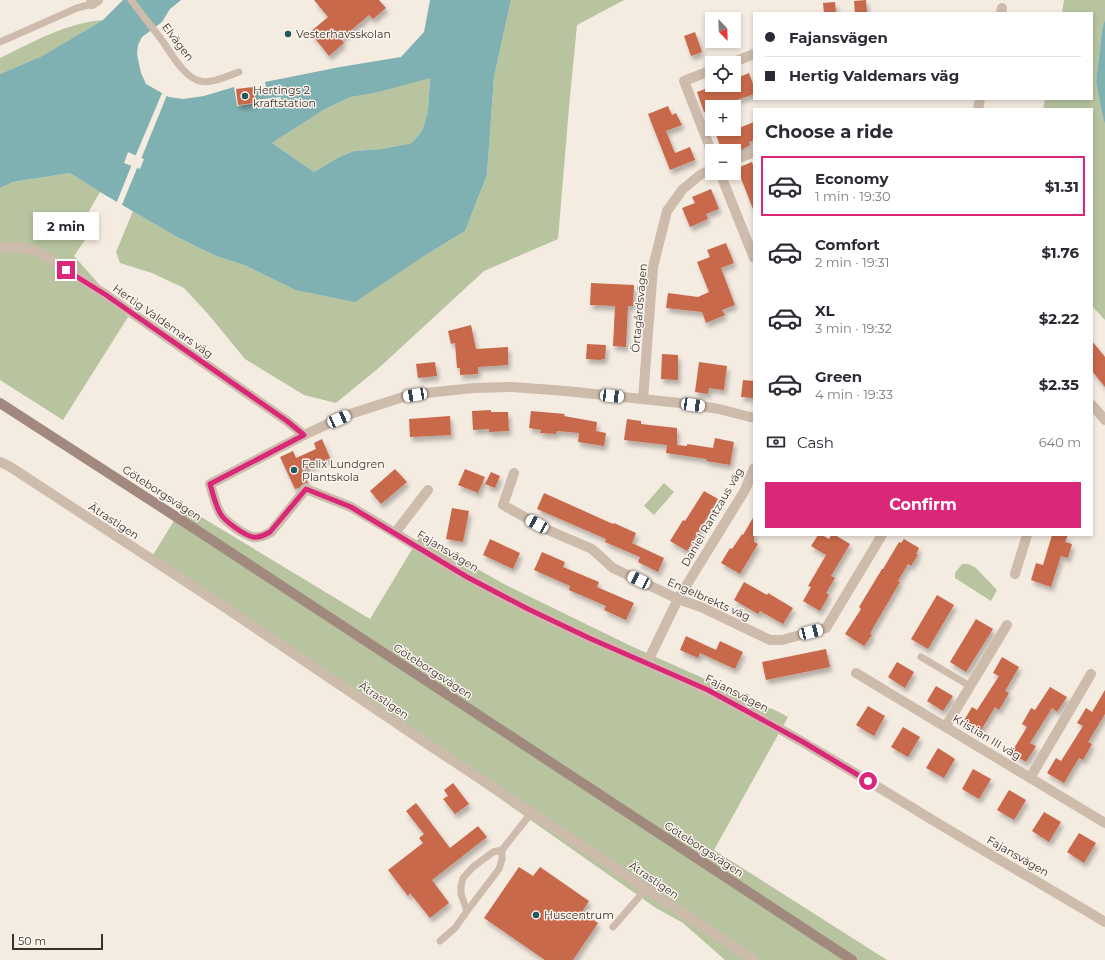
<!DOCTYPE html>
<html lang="en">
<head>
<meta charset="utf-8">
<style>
  :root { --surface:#fff; --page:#f2f2f3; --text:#2b2b33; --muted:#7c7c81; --line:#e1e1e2; --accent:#db2777 }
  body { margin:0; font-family:Montserrat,sans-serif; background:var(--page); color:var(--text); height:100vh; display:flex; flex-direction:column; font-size:15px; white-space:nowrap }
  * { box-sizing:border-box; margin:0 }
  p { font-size:13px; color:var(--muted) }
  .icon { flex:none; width:22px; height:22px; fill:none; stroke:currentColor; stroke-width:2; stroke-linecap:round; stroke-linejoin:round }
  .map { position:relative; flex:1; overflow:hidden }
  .side { position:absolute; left:753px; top:108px; width:340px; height:428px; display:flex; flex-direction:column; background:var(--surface); border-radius:0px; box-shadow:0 2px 6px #0003 }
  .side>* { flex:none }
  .top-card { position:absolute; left:753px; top:12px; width:340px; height:88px; border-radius:0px; box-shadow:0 2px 6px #0003; display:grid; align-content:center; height:88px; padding:0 12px; background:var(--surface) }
  .needle { width:26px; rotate:157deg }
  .controls { position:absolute; left:705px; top:12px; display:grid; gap:8px }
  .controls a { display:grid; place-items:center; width:36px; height:36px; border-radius:0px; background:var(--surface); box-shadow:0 2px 6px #0003; font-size:20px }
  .scale { position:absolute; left:12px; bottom:10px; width:91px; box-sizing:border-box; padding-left:4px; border:2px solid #3b302b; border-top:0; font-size:11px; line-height:14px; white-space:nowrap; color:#3b302b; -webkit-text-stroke:3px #fbf5ee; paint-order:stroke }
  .end { position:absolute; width:18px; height:18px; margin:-9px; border:5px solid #db2777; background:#fff; box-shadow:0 0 0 2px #fff }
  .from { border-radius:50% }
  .bubble { position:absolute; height:28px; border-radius:0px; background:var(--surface); box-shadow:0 2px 6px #0003; font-size:13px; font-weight:700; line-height:28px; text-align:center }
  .car { position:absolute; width:12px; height:24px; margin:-12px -6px; border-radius:5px; box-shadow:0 0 3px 1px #0007; background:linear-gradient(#fff 24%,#345 0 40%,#fff 0 76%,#345 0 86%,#fff 0) }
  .top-card b { display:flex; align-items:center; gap:14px; height:38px; font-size:15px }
  .top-card b+b { border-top:1px solid var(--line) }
  .top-card i { width:10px; height:10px; background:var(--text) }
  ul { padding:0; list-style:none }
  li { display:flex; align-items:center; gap:12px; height:60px; margin:0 8px 6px; padding:0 4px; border:2px solid transparent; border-radius:0px }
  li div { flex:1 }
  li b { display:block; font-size:15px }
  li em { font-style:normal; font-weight:700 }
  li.active { border-color:var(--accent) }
  li>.icon { width:36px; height:36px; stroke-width:1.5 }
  h2 { padding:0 12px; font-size:18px; line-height:48px }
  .pay { display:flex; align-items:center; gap:10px; height:44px; padding:0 12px; font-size:15px }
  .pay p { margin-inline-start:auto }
  .button { display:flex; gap:8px; margin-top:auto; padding:8px 12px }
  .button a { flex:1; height:46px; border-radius:0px; background:var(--accent); color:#fff; font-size:16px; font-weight:700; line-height:46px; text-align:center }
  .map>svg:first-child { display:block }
  .green { fill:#b8c4a0 }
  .water { fill:#7fb0b2; fill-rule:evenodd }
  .pier { fill:#f4ebe1 }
  .building { fill:#c8694b; filter:url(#shadow) }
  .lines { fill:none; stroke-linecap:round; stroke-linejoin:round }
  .service { stroke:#cdbbac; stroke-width:7 }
  .minor { stroke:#cdbbac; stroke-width:10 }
  .secondary { stroke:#a18a7d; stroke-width:10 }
  .route { stroke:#db2777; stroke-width:5 }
  .poi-dot { fill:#1f5a5e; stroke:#fbf5ee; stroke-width:1.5 }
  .labels { text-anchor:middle; stroke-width:3; stroke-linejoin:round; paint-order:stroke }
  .poi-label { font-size:11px; fill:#3b302b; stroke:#fbf5ee; text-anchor:start }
  .street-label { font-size:11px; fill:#3b302b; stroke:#fbf5ee }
</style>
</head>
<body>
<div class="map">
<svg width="1105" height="960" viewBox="0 0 1105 960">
  <defs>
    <filter id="shadow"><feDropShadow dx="2.5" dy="4.5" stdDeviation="2" flood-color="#0004"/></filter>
  </defs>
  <rect width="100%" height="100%" fill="#f4ebe1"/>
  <g class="green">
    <polygon points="511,0 624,0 577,25 569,107 558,239 484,271 381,366 336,403 304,395 245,359 208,314 184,288 152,273 120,263 116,252 133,211 177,237 216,256 247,266 421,258 465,231 487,175 494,77"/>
    <polygon points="1064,0 1105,0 1105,19 1102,30 1096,81 1101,109 1105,125 1105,320 1092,306 1092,109 1043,109 1045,99 1092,99 1092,13 1062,13"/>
    <path d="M103,20L42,56L0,74V58C33,42 66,23 103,20Z"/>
    <polygon points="430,77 428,111 422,131 412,143 382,149 354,151 339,157 314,172 272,143 325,109 351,97 375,93"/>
    <polygon points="70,173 100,192 89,211 89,234 74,256 128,317 63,420 0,380 0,188 13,182"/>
    <polygon points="664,483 674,492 654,515 644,506"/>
    <polygon points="183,506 370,619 420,536 502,583 631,646 779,712 788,717 714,850 887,960 725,960 683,923 656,908 153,555"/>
    <polygon points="962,564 968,564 975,567 997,590 991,601 955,578 955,573"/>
  </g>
  <g class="water">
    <path d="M123,0H181L170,9L162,22L142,37L138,45L137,54L139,64L141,73L146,84L169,97L183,99L204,96L234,87L237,106L281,100V97L256,100L254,90L266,88L265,82L340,67L401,57L424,32L430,0H511L494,77L487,175L465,231L421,258L355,302L296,290L247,266L216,256L177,237L100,192L70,173L13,182L0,188V74L42,56L103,20ZM430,78L428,111L422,131L412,143L382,149L354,151L339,157L314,172L272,143L325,109L351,97L375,93ZM128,152L144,159L140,169L124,163Z"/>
    <polygon points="1105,19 1105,125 1101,109 1096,81 1102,30"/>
  </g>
  <g class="pier">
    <polygon points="162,93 167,95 141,159 135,157"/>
    <polygon points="132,164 138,166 121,207 116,204"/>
  </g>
  <g class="building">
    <polygon points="314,0 379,0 386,8 373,19 369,15 341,39 344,43 329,56 310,32 328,17"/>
    <polygon points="866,0 867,13 855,13 854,1"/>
    <polygon points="835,2 836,13 824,13 823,3"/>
    <polygon points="695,32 702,52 691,56 684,36"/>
    <polygon points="749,73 754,87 754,94 717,107 712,107 712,109 704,112 697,92 716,85 740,85 737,78"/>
    <polygon points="253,87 255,103 238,105 236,89"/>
    <polygon points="668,106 672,115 676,113 682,125 666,131 675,153 690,147 695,160 670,170 648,114"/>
    <polygon points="754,122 754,140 749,142 750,145 739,151 722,151 716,135 732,129 734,129 735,128 736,129"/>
    <polygon points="752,162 754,168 753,209 737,168"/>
    <polygon points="711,189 719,209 706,214 708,219 690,227 682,208 695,203 692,197"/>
    <polygon points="726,243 734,263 721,268 735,305 722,310 725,315 706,323 702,312 666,308 668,293 698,297 709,292 697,262 710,257 707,250"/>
    <polygon points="591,283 634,285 633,306 628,306 626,347 613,346 615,306 590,305"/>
    <polygon points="471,325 476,349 508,347 508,365 478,367 478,374 460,375 460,368 457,368 455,343 451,344 448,331"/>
    <polygon points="1092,341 1105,357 1105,387 1092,371"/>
    <polygon points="587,344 606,345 605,359 601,359 601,360 586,359"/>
    <polygon points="662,354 678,355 678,380 661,379"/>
    <polygon points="435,362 437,376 418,378 416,364"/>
    <polygon points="699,362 727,366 724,390 709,388 708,394 695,392"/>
    <polygon points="743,380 754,381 754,398 741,397"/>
    <polygon points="491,410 491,412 508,412 509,431 489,432 489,429 473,430 472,411"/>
    <polygon points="531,411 565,414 564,416 597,422 596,431 606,433 604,446 578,442 579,433 557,431 556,434 540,433 541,430 529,428"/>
    <polygon points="450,416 451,435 410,437 409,419"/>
    <polygon points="627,419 641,421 641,424 677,428 677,445 687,446 687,444 713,448 715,438 734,442 730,465 706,461 707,459 666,453 667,445 624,440"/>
    <polygon points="322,439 330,458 302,470 308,483 304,483 299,488 295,489 280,457 293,451 296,458 316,449 314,443"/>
    <polygon points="395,469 407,482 381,504 370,491"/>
    <polygon points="465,469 485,477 478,493 458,485"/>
    <polygon points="491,472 500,476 495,488 485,484"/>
    <polygon points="704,491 718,499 687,551 670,541 683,520 685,521"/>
    <polygon points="544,493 613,524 614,523 636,533 632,543 664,558 658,572 638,562 640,557 605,542 606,539 537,509"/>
    <polygon points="452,508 469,511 463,542 446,539"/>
    <polygon points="754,516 754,542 758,544 740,574 721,563 730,548 732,549 742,534 743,535"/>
    <polygon points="818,535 822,535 829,539 831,535 835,535 850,544 831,576 835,578 826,593 829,595 820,611 803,601 811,587 808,586 826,555 811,546"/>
    <polygon points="1052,535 1068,535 1065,542 1072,544 1068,558 1061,556 1051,587 1031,580 1036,563 1043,565"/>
    <polygon points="490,539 520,553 513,569 483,555"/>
    <polygon points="904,539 919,548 916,554 918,555 911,566 908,564 898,581 900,582 873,628 870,634 872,635 864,646 845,634 861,609 859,607 882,569 883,569 899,542 901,543"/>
    <polygon points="542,552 565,562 563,567 599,582 597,587 634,603 626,620 604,610 606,606 569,590 570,586 534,570"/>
    <polygon points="744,582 767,595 768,593 793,608 783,624 760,611 758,614 734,600"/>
    <polygon points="937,595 954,605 928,649 911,639"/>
    <polygon points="976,619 993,629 966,672 950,662"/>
    <polygon points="686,636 716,650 720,641 743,652 735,669 700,653 698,658 680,650"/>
    <polygon points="826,649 830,667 766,680 762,662"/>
    <polygon points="1002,657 1019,667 1005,691 1009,693 999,710 995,707 980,732 963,722 972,707 977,710 999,676 993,673"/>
    <polygon points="897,662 914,672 905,688 888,677"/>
    <polygon points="936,686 953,696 943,711 927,701"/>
    <polygon points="1050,687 1067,697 1057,712 1052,708 1030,743 1036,746 1026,762 1011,753 1027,727 1022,724 1031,708 1035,710"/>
    <polygon points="1105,690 1105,714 1088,742 1092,744 1083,760 1079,758 1064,783 1047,773 1056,758 1061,761 1083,726 1077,723 1086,708 1092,712"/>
    <polygon points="868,706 885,716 874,736 856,725"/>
    <polygon points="903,727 920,737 908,757 891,747"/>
    <polygon points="938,748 955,759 944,778 926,768"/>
    <polygon points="973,769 991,779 979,799 962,789"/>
    <polygon points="453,783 469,804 455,814 443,799 448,796 444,790"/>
    <polygon points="1009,790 1026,800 1014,820 997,810"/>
    <polygon points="416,803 450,848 478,826 487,837 432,880 449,903 430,918 410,893 408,896 388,870 423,843 419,838 424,834 406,811"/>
    <polygon points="1044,812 1061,822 1049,842 1032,831"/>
    <polygon points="1079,833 1096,843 1084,863 1067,852"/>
    <polygon points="519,867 533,876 540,867 589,901 582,912 598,923 573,960 545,960 484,918"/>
  </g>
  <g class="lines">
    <g class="service">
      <path d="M131,0C141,13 151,26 161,39C170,51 184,78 200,81C212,84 227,76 239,72"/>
      <polyline points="0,42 77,8 92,4 90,1"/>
      <polyline points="921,657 970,686"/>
      <polyline points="467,911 499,869 502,859 502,850 532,812"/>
      <polyline points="613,927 646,889"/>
      <polyline points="440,941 455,928 467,911 461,894 461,886 463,878 473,867 493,852 502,850"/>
    </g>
    <g class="minor">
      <polyline points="92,4 98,0"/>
      <polyline points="1001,13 1002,8"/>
      <polyline points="731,63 754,54"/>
      <polyline points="712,70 684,81 712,153"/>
      <polyline points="978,109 980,99"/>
      <polyline points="734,160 754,152"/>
      <polyline points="720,173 754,258"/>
      <polyline points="0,248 22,247 41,253 106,295 287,421 304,435"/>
      <polyline points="643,399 653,267 667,211 683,189 700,175 712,169"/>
      <polyline points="1092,405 1105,420"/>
      <polyline points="0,462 9,466 220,604 429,745 754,960"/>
      <polyline points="514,473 503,505 548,530 592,549 613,568 678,599 701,607 770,640 782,640 826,628 882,535"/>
      <path d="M428,490L395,533C439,560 483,587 529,610C602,646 679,674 751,713C807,743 861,777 916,810C978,848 1042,884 1105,922"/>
      <path d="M395,533L351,507L306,489L271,532C266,535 259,538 253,537C244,535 224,521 220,513C215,504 213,494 210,484L304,435L347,415L403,397L426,393L474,388L512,387L566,391L680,403L719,409L754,418"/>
      <polyline points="1015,574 1027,535"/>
      <polyline points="647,663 678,599 745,490 754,468"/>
      <polyline points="856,673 1105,823"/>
      <polyline points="946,726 1007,625"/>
      <polyline points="1030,778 1091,674"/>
    </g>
    <polyline class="secondary" points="0,403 195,529 852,960"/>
  </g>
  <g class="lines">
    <path class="route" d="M66,270L106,295L287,421L304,435L210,484C213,494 215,504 220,513C224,521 244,535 253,537C259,538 265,535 270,532L306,489L351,507L467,577L528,609L589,638L708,690L752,714L803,742L868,781"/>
  </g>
  <g class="poi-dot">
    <circle cx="288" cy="34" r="4"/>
    <circle cx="245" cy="96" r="4"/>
    <circle cx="294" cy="470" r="4"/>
    <circle cx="536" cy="915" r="4"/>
  </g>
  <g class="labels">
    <g class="poi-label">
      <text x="296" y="38">Vesterhavsskolan</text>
      <text x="253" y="94">Hertings 2<tspan x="253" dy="13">kraftstation</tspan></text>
      <text x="302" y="468">Felix Lundgren<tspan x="302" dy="13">Plantskola</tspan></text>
      <text x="544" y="919">Huscentrum</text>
    </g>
    <g class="street-label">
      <text transform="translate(178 42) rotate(53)" y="4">Elvägen</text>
      <text transform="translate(639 308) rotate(-85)" y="4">Örtagårdsvägen</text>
      <text transform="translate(163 321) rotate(35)" y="4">Hertig Valdemars väg</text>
      <text transform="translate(162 493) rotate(33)" y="4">Göteborgsvägen</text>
      <text transform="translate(712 517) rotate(-60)" y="4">Daniel Rantzaus väg</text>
      <text transform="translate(114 521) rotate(33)" y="4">Ätrastigen</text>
      <text transform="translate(448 551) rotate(31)" y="4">Fajansvägen</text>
      <text transform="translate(709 599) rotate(24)" y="4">Engelbrekts väg</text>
      <text transform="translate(433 671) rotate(33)" y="4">Göteborgsvägen</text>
      <text transform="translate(737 693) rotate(27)" y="4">Fajansvägen</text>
      <text transform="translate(384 700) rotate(34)" y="4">Ätrastigen</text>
      <text transform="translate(987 737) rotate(31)" y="4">Kristian III väg</text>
      <text transform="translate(704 849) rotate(33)" y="4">Göteborgsvägen</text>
      <text transform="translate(1018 856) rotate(30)" y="4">Fajansvägen</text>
      <text transform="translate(654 880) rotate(34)" y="4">Ätrastigen</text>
    </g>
  </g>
</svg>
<div class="controls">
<a><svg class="needle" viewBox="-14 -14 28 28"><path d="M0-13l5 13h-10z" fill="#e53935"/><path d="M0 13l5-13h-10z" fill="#7c7c81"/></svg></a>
<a><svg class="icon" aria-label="locate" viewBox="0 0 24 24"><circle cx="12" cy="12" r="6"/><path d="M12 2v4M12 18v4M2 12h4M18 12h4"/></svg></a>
<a>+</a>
<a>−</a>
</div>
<div class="scale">50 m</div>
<i class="end from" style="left:868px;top:781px"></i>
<i class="end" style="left:66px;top:270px"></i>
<div class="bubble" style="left:33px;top:212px;width:66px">2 min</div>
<i class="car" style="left:415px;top:395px;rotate:261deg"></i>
<i class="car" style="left:612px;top:396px;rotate:96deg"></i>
<i class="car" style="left:693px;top:405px;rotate:98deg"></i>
<i class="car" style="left:339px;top:419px;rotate:66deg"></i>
<i class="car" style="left:537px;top:524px;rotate:299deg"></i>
<i class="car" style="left:639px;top:580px;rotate:296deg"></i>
<i class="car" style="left:811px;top:632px;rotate:76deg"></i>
<div class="top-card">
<b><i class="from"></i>Fajansvägen</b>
<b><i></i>Hertig Valdemars väg</b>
</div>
<section class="side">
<h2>Choose a ride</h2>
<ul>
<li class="active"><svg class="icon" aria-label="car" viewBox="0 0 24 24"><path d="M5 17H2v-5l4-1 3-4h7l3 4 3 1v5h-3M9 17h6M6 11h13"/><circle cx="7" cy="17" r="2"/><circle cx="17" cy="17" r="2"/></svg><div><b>Economy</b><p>1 min · 19:30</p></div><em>$1.31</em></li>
<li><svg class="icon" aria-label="car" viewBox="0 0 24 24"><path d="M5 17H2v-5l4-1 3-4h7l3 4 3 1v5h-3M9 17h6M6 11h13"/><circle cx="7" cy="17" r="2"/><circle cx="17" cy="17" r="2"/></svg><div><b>Comfort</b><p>2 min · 19:31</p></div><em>$1.76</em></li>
<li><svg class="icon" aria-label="car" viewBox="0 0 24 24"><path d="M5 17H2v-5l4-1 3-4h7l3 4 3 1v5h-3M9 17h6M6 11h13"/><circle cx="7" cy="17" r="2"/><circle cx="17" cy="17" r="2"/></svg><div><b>XL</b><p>3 min · 19:32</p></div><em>$2.22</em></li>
<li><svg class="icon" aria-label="car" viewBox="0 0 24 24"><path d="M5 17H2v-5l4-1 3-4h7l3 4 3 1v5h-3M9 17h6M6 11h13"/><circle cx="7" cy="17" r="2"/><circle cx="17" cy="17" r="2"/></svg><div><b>Green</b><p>4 min · 19:33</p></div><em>$2.35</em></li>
</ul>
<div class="pay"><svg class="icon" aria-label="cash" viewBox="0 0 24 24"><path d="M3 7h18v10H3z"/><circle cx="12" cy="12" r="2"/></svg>Cash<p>640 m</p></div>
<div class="button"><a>Confirm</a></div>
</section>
</div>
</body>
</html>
